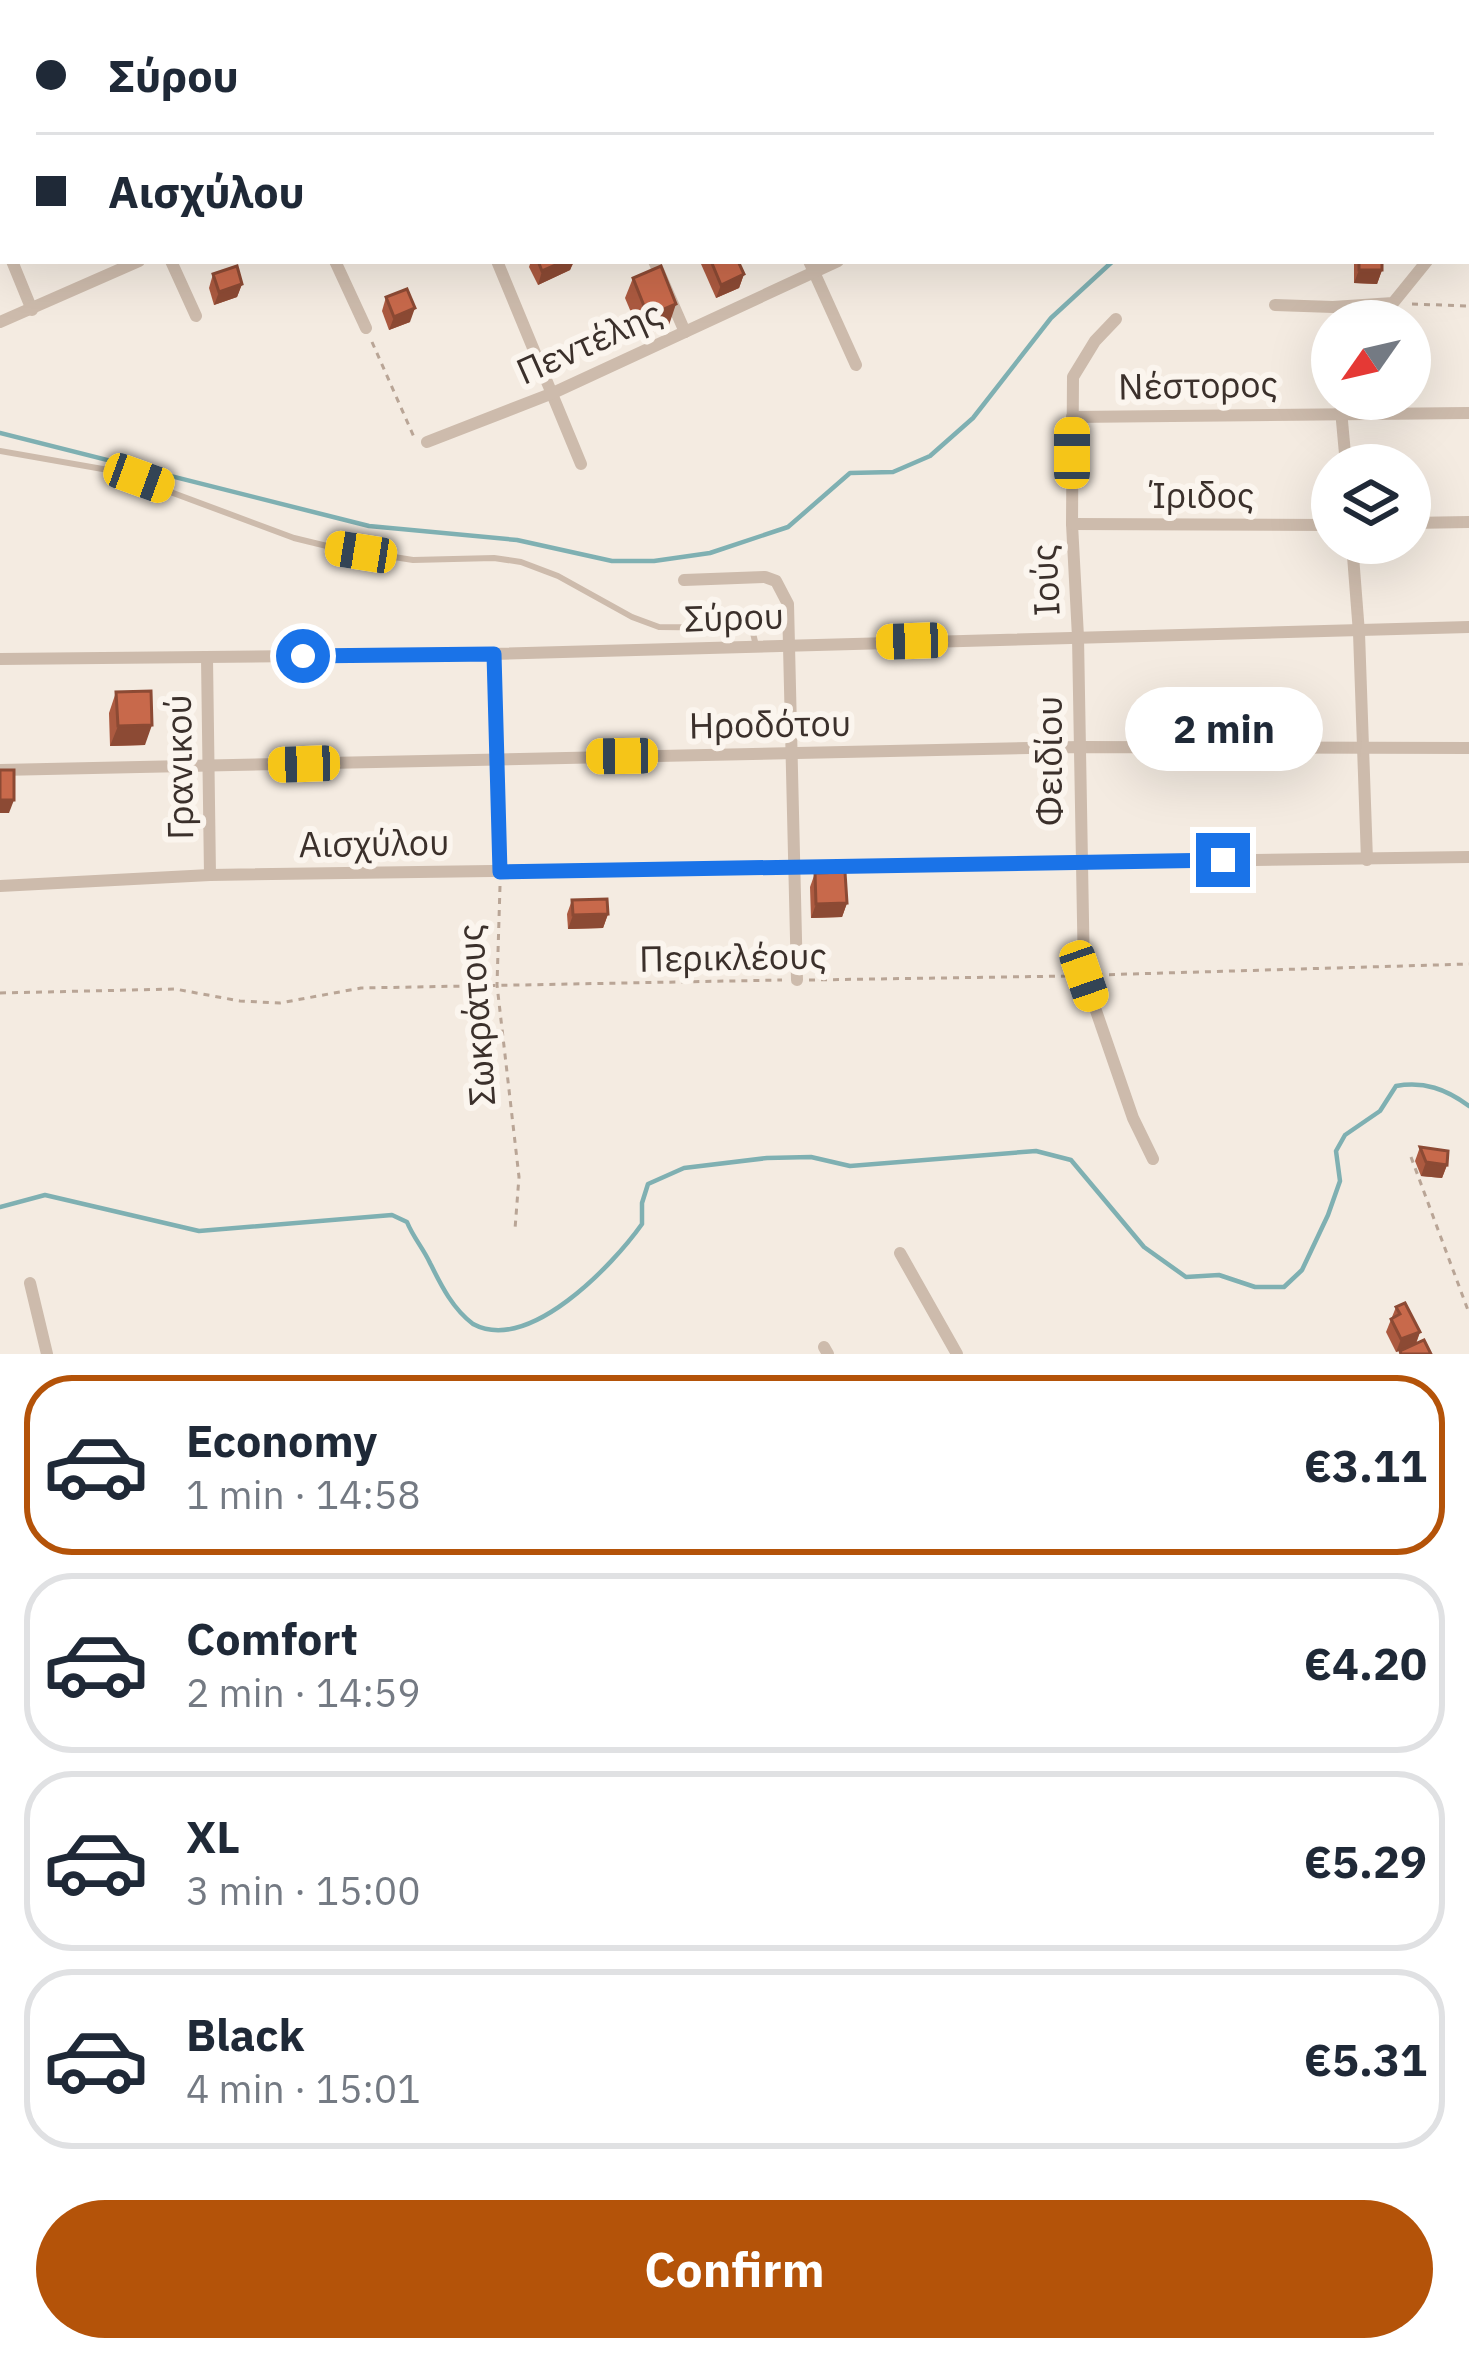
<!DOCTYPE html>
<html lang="en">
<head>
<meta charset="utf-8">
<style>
  :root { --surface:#fff; --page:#f6f6f7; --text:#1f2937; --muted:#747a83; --line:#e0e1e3; --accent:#b45309 }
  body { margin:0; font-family:"IBM Plex Sans",sans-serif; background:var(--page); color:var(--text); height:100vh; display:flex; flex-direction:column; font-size:45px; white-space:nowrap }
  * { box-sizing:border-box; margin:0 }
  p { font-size:39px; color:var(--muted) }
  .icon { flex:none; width:66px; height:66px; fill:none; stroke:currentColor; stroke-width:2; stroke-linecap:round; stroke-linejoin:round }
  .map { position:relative; height:1354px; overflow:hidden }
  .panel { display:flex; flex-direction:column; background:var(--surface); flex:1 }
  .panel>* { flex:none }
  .hud { position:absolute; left:0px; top:0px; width:1470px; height:264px; box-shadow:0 12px 48px #0002; display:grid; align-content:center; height:264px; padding:0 36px; background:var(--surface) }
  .needle { width:78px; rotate:236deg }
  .fabs { position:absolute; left:1311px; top:300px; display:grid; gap:24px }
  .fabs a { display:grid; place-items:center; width:120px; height:120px; border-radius:50%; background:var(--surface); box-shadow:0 12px 48px #0002; font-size:60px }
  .end { position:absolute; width:54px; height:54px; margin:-27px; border:15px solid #1a73e8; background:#fff; box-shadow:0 0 0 6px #fff }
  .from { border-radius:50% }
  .bubble { position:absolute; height:84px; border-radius:42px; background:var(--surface); box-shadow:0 12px 48px #0002; font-size:39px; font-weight:800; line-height:84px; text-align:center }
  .car { position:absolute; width:36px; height:72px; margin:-36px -18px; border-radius:15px; box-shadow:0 0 9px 3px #0007; background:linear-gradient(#f5c518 24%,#345 0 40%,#f5c518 0 76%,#345 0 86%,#f5c518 0) }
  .hud b { display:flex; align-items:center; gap:42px; height:114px; font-size:45px }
  .hud b+b { border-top:3px solid var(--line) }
  .hud i { width:30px; height:30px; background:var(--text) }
  ul { padding:21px 0 0; list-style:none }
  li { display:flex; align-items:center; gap:36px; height:180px; margin:0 24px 18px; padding:0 12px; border:6px solid var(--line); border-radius:48px }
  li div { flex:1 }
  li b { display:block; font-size:45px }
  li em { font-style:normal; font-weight:800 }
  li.on { border-color:var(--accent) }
  li>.icon { width:108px; height:108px; stroke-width:1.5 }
  .action { display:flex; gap:24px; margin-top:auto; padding:24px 36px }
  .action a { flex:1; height:138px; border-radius:72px; background:var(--accent); color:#fff; font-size:48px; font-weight:800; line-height:138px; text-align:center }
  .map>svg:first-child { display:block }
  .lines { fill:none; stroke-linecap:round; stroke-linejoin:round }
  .stream { stroke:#7fb0b2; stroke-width:4.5 }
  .path { stroke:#b9a596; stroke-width:3; stroke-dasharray:6 6; stroke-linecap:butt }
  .lane { stroke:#cdbbac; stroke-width:6 }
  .street { stroke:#cdbbac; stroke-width:12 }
  .secondary { stroke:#a18a7d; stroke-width:16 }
  .wall { fill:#ac5a40 }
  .shaded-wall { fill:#8c4a34 }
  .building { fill:#c8694b; stroke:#8c4a34; stroke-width:3 }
  .route { stroke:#1a73e8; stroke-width:15 }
  .labels { text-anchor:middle; stroke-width:12; stroke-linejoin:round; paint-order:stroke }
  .street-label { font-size:36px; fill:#3b302b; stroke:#fbf5ee }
</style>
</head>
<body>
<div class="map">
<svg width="1469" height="1354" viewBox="0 0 1469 1354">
  <rect width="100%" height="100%" fill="#f4ebe1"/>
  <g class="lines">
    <g class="stream">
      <polyline points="1348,3 1350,0"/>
      <polyline points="0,433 369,526 517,540 612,561 654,561 710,553 788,527 850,473 893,472 930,456 973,418 1051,318 1113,261"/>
      <path d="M0,1207L45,1195L199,1231L392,1215L407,1222C413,1237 423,1248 430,1263C441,1285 452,1308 473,1324C529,1354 613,1265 642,1224V1203L648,1184L684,1168L767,1158L811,1157L850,1166L1036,1151L1071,1160L1144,1247L1186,1277L1219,1275L1255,1287H1284L1302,1270L1328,1215L1340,1181L1336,1151L1345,1135L1380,1111L1396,1086C1424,1081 1446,1089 1469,1106"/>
    </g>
    <g class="path">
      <polyline points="1412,304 1469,306"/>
      <polyline points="372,342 414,437"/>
      <polyline points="500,886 497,985 519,1177 515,1229"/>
      <polyline points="1097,975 1469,964"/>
      <polyline points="809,980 1070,976"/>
      <polyline points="0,993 175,989 240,1001 280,1003 361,988 782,980"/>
      <polyline points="1411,1157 1469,1313"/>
    </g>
    <g class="lane">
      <polyline points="350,3 356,0"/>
      <polyline points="0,451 114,471 294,538 331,547 413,560 494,558 521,562 558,576 632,617 659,627 746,628 753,633 756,646"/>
    </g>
    <g class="street">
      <polyline points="52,0 53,3"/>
      <polyline points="383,0 384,3"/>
      <polyline points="540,0 541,3"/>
      <polyline points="690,0 692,3"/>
      <polyline points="851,0 852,3"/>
      <polyline points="1008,0 1009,3"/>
      <polyline points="1165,0 1166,3"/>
      <polyline points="3,3 10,0"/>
      <polyline points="1444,3 1446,0"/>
      <polyline points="1467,98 1469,105"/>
      <polyline points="1467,224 1469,222"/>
      <polyline points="0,233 3,240"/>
      <polyline points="12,261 32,310"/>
      <polyline points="171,261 196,316"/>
      <polyline points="335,261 366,328"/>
      <polyline points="497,261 581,464"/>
      <polyline points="654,261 685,332"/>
      <polyline points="809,261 856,365"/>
      <polyline points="1275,305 1333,307 1393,303 1427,261"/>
      <polyline points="1116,319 1095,341 1073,377 1072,524 1078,637 1084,976 1133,1118 1153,1159"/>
      <polyline points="0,322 139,261"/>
      <polyline points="1340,399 1346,465"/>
      <polyline points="1072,417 1469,413"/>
      <polyline points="427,442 553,393 838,261"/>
      <polyline points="1410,523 1469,522"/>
      <polyline points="1072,524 1332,525"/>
      <polyline points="1352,543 1359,633 1367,860"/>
      <polyline points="684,580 765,577 776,581 788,604 797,980"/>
      <polyline points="493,654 500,872"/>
      <polyline points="207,658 210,875"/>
      <polyline points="0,659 493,654 1469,627"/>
      <polyline points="0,770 1080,747 1469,748"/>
      <polyline points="0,886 210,875 1469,857"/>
      <polyline points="900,1253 957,1354"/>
      <polyline points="30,1283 47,1354"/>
      <polyline points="824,1347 828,1354"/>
    </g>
    <g class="secondary">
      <polyline points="217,0 219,3"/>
      <polyline points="700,3 706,0"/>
    </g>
  </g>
  <g class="wall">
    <polygon points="3,128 3,160 0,154 0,130"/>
    <polygon points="531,261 574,261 570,270 538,285 529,267"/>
    <polygon points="702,261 738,261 744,274 739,288 716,298 701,264"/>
    <polygon points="1354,261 1382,261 1382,270 1377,284 1354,283"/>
    <polygon points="213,274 242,284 237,297 214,305 209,288"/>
    <polygon points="633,278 669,325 641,336 625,298"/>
    <polygon points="386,297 410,322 389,330 382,311"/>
    <polygon points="116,692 145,745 110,746 109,713"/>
    <polygon points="815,873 847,903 842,917 811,918 810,887"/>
    <polygon points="572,900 608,914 603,928 568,929 567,914"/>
    <polygon points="1420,1147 1447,1165 1442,1178 1421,1176 1415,1161"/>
    <polygon points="1396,1307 1420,1332 1416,1344 1431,1354 1399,1354 1405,1349 1396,1352 1386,1332"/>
  </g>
  <g class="shaded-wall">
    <polygon points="565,261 574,261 570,270 538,285 542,271"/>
    <polygon points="1359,270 1382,270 1377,284 1354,283"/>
    <polygon points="744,274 739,288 716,298 721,285"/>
    <polygon points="242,284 237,297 214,305 219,292"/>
    <polygon points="676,304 669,325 641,336 648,316"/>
    <polygon points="415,308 410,322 389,330 394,317"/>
    <polygon points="152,725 145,745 110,746 118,726"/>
    <polygon points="0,800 14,800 9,813 0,813"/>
    <polygon points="847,903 842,917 811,918 816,904"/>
    <polygon points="608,914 603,928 568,929 573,915"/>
    <polygon points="1426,1162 1447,1165 1442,1178 1421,1176"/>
    <polygon points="1420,1332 1415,1345 1396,1352 1401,1339"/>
  </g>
  <g class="building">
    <polygon points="88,0 106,0 107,2 89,3"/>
    <polygon points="593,0 614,0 615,3 594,3"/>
    <polygon points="784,0 806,0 807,3 785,3"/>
    <polygon points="893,0 912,0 913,3 894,3"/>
    <polygon points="1110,0 1127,0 1128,3 1111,3"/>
    <polygon points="538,261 565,261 542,271"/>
    <polygon points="711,261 738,261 744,274 721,285"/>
    <rect x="1359" y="261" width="23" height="9"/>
    <polygon points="237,266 242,284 219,292 213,274"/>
    <polygon points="661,266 676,304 648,316 633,278"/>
    <polygon points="407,289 415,308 394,317 386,297"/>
    <polygon points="151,691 152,725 118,726 116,692"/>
    <rect x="0" y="770" width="14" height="30"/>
    <polygon points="845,872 847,903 816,904 815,873"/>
    <polygon points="607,899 608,914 573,915 572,900"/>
    <polygon points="1420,1147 1448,1151 1447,1165 1426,1162"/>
    <polygon points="1405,1303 1420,1332 1401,1339 1391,1319 1400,1314 1396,1307"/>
    <polygon points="1424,1340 1431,1354 1401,1354 1400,1351"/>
  </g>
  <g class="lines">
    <polyline class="route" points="303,656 494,654 500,872 1223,860"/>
  </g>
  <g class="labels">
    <g class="street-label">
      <text transform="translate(589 342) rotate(-24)" y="13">Πεντέλης</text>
      <text transform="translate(1198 385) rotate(-1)" y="13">Νέστορος</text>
      <text x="1202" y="508">Ίριδος</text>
      <text transform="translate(1045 580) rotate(-93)" y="13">Ιούς</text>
      <text transform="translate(734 617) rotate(-2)" y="13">Σύρου</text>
      <text transform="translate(770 724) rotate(-1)" y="13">Ηροδότου</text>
      <text transform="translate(1049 761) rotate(-90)" y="13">Φειδίου</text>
      <text transform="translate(179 767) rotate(-91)" y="13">Γρανικού</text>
      <text transform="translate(374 843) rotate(-1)" y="13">Αισχύλου</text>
      <text transform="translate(733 957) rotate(-1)" y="13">Περικλέους</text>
      <text transform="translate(476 1015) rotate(-94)" y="13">Σωκράτους</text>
    </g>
  </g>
</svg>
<div class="fabs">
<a><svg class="needle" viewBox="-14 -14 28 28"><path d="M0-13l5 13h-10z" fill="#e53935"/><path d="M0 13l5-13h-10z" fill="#747a83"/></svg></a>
<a><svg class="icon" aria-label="layers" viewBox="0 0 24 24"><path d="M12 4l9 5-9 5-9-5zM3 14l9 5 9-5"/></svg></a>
</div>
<i class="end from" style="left:303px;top:656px"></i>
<i class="end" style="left:1223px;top:860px"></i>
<div class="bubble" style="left:1125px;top:687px;width:198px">2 min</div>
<i class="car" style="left:1072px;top:453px;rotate:0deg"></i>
<i class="car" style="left:139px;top:478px;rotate:110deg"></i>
<i class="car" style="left:361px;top:552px;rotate:279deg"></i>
<i class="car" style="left:912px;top:641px;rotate:268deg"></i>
<i class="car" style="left:622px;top:756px;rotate:269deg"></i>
<i class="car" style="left:304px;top:764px;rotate:268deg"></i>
<i class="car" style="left:1084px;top:976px;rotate:161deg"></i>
<div class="hud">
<b><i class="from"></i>Σύρου</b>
<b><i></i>Αισχύλου</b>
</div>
</div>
<section class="panel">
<ul>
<li class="on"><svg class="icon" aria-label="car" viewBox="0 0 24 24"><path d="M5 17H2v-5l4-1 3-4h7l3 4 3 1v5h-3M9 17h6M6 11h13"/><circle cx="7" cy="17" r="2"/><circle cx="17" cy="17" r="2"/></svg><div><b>Economy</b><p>1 min · 14:58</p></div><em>€3.11</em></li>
<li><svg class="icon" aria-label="car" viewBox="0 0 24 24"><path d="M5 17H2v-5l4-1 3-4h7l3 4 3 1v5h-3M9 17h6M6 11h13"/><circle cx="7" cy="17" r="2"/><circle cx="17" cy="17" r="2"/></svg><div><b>Comfort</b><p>2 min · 14:59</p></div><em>€4.20</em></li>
<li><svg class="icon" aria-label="car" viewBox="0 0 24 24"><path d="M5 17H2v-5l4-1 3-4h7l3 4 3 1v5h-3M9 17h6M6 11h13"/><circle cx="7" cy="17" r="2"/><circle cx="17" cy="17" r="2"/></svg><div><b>XL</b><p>3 min · 15:00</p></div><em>€5.29</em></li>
<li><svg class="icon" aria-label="car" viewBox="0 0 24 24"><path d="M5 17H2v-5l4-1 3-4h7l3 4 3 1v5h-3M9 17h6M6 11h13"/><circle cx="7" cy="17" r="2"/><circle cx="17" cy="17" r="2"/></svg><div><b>Black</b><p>4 min · 15:01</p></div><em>€5.31</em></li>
</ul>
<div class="action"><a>Confirm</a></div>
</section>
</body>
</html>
